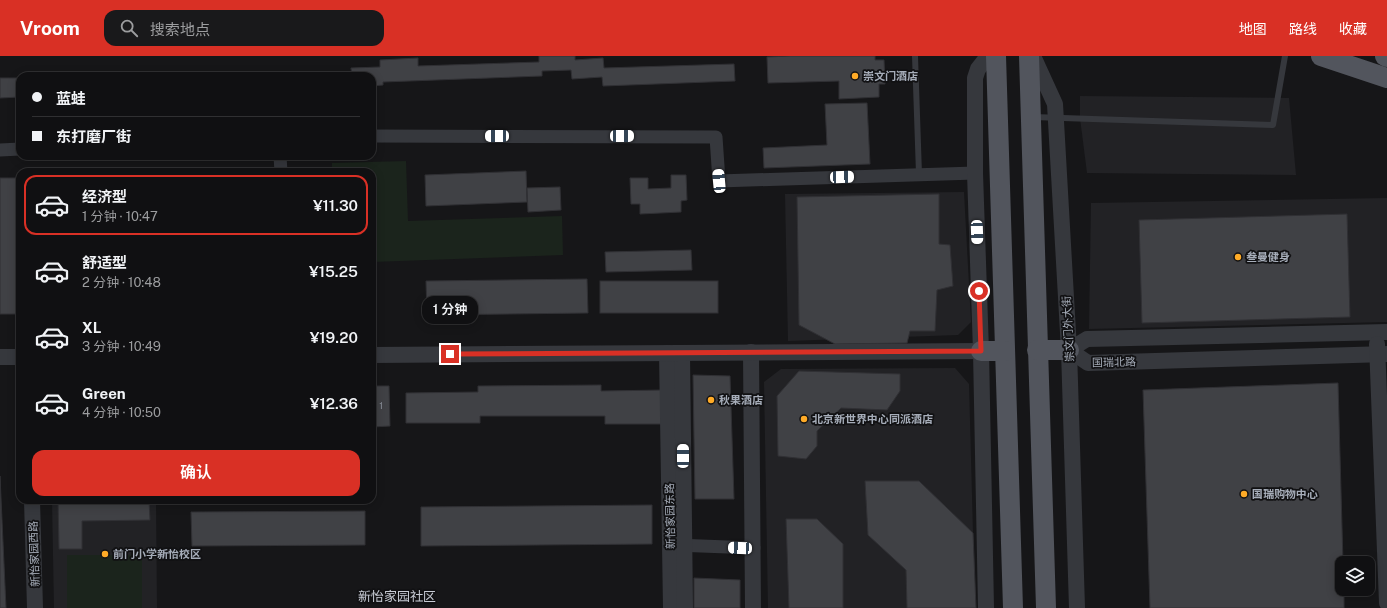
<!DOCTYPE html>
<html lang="zh">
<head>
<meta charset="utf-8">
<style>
  :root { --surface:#101012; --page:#19191b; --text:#f1f3f6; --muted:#9c9d9f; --line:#303032; --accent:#d93025 }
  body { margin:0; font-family:"Public Sans","Noto Sans SC",sans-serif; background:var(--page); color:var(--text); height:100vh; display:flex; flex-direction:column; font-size:15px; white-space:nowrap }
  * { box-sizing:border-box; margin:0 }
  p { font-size:13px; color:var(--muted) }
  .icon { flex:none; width:22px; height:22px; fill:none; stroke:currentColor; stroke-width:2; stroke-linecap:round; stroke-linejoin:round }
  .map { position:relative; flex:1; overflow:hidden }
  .side { position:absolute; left:16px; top:112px; width:360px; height:336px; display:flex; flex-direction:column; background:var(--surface); border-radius:12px; box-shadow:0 2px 10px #0003,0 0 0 1px var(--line) }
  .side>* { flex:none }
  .banner { position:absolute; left:16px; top:16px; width:360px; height:88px; border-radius:12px; box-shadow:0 2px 10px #0003,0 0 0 1px var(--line); display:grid; align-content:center; height:88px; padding:0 16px; background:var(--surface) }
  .fabs { position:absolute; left:1335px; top:500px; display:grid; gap:8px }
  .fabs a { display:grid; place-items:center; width:40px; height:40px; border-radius:8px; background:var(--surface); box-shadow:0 2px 10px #0003,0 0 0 1px var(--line); font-size:20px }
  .end { position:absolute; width:18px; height:18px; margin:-9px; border:5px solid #d93025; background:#fff; box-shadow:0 0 0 2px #fff }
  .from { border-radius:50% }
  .bubble { position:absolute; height:28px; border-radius:12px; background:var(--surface); box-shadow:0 2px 10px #0003,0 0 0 1px var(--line); font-size:13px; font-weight:600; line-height:28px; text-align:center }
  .car { position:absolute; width:12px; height:24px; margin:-12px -6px; border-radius:5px; box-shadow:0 0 3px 1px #0007; background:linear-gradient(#fff 24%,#345 0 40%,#fff 0 76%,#345 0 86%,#fff 0) }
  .banner b { display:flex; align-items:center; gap:14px; height:38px; font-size:15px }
  .banner b+b { border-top:1px solid var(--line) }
  .banner i { width:10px; height:10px; background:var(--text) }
  ul { padding:7px 0 0; list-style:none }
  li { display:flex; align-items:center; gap:12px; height:60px; margin:0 8px 6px; padding:0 8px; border:2px solid transparent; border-radius:12px }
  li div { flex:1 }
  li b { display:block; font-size:15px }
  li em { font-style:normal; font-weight:600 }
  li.active { border-color:var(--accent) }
  li>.icon { width:36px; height:36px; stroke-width:1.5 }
  .cta { display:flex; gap:8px; margin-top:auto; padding:8px 16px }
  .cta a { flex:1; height:46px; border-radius:12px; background:var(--accent); color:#fff; font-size:16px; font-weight:600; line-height:46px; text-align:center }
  header { display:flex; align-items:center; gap:24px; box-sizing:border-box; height:56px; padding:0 20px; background:var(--accent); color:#fff }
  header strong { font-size:19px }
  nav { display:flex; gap:22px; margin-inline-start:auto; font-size:14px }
  .search { width:280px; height:36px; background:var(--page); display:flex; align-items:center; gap:10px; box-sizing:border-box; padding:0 14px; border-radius:12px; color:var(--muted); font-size:15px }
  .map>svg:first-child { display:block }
  .built { fill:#222225 }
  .green { fill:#1b241c }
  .building { fill:#404145; stroke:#303034 }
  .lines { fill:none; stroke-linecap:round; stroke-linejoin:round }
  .service { stroke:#36383d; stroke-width:6 }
  .minor { stroke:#36383d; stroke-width:13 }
  .tertiary { stroke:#36383d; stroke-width:16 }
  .primary { stroke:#52555d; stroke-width:20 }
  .route { stroke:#d93025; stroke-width:5 }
  .poi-dot { fill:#ffab27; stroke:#111113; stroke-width:1.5 }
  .labels { text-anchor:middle; stroke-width:3.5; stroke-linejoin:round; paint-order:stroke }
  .number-label { font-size:9px; fill:#8c929c }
  .poi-label { font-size:11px; font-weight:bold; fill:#a6adb9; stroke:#111113; text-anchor:start }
  .street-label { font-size:11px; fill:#a6adb9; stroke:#111113 }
  .quarter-label { font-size:13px; fill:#c8ccd5; stroke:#111113 }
</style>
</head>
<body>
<header>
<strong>Vroom</strong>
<div class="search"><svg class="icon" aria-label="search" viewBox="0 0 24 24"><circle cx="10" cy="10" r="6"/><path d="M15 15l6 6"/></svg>搜索地点</div>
<nav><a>地图</a><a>路线</a><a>收藏</a></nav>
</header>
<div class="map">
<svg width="1387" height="552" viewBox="0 0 1387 552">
  <rect width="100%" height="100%" fill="#161618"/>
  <g class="built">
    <polygon points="1080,40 1289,42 1296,119 1087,117 1080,62"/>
    <polygon points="964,136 971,266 958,279 788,285 785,138"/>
    <polygon points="1387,142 1387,266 1089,273 1091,147"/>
    <polygon points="955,312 969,328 975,552 768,552 764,326 781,313"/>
    <polygon points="52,444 156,444 157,552 54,552"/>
  </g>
  <g class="green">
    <polygon points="406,105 408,165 562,160 563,199 372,206 372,116 332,116 332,107"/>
    <rect x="67" y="499" width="75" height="53"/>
  </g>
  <g class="building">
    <polygon points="539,0 575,0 575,4 603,2 604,12 734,8 735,25 603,30 602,21 572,23 571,14 542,15 542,20 383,26 383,29 372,30 372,20 352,20 351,12 380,11 380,4 418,2 418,10 539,6"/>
    <polygon points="790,0 875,0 875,4 884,4 885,28 879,28 879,41 839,43 839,25 768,27 767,1"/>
    <polygon points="96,18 96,20 52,20"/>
    <polygon points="0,22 20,22 20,41 0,42"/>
    <polygon points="867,47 870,108 764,112 763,92 827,89 825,48"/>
    <polygon points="526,115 527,146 426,150 425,119"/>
    <polygon points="671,119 686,119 687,144 681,145 681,156 640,158 640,148 631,148 630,122 648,122 648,133 671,132"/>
    <rect x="0" y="122" width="20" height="136"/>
    <polygon points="560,131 561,154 528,156 527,132"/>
    <polygon points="939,138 939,188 950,189 953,230 937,234 935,275 910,275 907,287 835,288 799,269 797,141"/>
    <polygon points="1347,158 1350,261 1142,267 1139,164"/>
    <polygon points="691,194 692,214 606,216 605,196"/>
    <polygon points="587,223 588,257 427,259 426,225"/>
    <rect x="600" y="225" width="118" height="32"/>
    <polygon points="799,315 900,318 900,335 887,354 841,352 817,375 817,390 806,403 778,400 777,340"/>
    <polygon points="693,319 730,320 734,443 695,443"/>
    <polygon points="1338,327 1343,507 1342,533 1344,533 1344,552 1150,552 1143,334"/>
    <polygon points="601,329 601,335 664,334 664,368 605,368 605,360 480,360 480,367 406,367 406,337 478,336 478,330"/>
    <polygon points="372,330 389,330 390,370 372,371"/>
    <polygon points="0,420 6,552 0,552"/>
    <polygon points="865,425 919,425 973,477 976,552 907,552 906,514 868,479"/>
    <polygon points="58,444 149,444 150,464 82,465 82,493 59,493"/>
    <polygon points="652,449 652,488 421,490 421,451"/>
    <polygon points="365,455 365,489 192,490 191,456"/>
    <polygon points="786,463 817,463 843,488 843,552 789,552"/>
    <polygon points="694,522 740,524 740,552 694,552"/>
  </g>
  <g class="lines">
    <g class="service">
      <polyline points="915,0 919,118"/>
      <polyline points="1033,61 1273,69 1285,0"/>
    </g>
    <g class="minor">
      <polyline points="372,80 716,81 719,125 975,117"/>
      <polyline points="0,94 20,93"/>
      <polyline points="280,100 281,116"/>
      <polyline points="675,489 754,492"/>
    </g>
    <g class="tertiary">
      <polyline points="1033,0 1055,48 1069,294 1077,552"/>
      <polyline points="1387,276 1087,283 1069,294 1088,307 1387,298"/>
      <polyline points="1377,288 1387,547"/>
      <polyline points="751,296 753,552"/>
      <polyline points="667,297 671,552"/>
      <polyline points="682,297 685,552"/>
      <polyline points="372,299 981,295"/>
      <polyline points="0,301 20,301"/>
      <polyline points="32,444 35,552"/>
      <polyline points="986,552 981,295 975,117 975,22 978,13 988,0"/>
    </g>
    <g class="primary">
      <polyline points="996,0 1013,552"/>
      <polyline points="1029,0 1046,552"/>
      <polyline points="1321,0 1387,22"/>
      <polyline points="1385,0 1387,1"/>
      <polyline points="1037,294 1069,294"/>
      <polyline points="981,295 1005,295"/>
    </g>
  </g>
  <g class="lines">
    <polyline class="route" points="450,298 981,295 979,235"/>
  </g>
  <g class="poi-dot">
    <circle cx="855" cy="20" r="4"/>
    <circle cx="1238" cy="201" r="4"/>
    <circle cx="711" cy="344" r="4"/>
    <circle cx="804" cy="363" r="4"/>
    <circle cx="1244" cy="438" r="4"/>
    <circle cx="105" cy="498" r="4"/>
  </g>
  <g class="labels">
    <g class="number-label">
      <text x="381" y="353">1</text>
    </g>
    <g class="poi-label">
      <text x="863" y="24">崇文门酒店</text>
      <text x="1246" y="205">叁曼健身</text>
      <text x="719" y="348">秋果酒店</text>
      <text x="812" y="367">北京新世界中心同派酒店</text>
      <text x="1252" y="442">国瑞购物中心</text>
      <text x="113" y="502">前门小学新怡校区</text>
    </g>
    <g class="street-label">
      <text transform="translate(1068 273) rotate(-93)" y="4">崇文门外大街</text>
      <text transform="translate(1114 306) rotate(-1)" y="4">国瑞北路</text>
      <text transform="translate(670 460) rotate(-91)" y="4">新怡家园东路</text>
      <text transform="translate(34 498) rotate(-92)" y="4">新怡家园西路</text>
    </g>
    <g class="quarter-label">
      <text x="397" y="545">新怡家园社区</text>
    </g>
  </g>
</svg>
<div class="fabs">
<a><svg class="icon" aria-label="layers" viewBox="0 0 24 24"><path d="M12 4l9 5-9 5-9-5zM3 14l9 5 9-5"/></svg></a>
</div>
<i class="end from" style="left:979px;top:235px"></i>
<i class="end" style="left:450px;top:298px"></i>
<div class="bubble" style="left:422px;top:240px;width:56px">1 分钟</div>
<i class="car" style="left:497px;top:80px;rotate:270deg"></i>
<i class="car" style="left:622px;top:80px;rotate:90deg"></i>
<i class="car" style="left:842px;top:121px;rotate:88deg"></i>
<i class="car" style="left:719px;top:125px;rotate:355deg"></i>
<i class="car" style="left:977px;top:176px;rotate:178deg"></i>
<i class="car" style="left:683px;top:400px;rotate:0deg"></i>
<i class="car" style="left:740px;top:492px;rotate:273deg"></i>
<div class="banner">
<b><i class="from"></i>蓝蛙</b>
<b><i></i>东打磨厂街</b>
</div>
<section class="side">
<ul>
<li class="active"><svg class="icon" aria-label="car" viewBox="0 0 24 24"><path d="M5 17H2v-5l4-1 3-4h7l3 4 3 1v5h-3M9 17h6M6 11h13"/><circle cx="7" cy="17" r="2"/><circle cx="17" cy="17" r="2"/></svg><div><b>经济型</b><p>1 分钟 · 10:47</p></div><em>¥11.30</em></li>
<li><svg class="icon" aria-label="car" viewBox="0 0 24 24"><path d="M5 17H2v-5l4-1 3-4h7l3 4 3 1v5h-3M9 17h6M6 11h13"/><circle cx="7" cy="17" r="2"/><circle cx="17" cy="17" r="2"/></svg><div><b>舒适型</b><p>2 分钟 · 10:48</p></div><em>¥15.25</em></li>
<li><svg class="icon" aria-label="car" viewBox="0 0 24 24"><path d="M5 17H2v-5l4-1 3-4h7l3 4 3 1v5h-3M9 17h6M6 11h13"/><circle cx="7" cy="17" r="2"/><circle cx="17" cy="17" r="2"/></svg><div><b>XL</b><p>3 分钟 · 10:49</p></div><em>¥19.20</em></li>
<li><svg class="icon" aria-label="car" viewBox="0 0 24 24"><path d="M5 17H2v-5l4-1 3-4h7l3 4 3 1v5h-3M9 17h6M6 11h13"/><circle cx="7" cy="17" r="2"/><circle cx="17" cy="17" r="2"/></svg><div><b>Green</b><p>4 分钟 · 10:50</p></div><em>¥12.36</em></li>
</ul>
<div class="cta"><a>确认</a></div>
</section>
</div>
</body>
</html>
